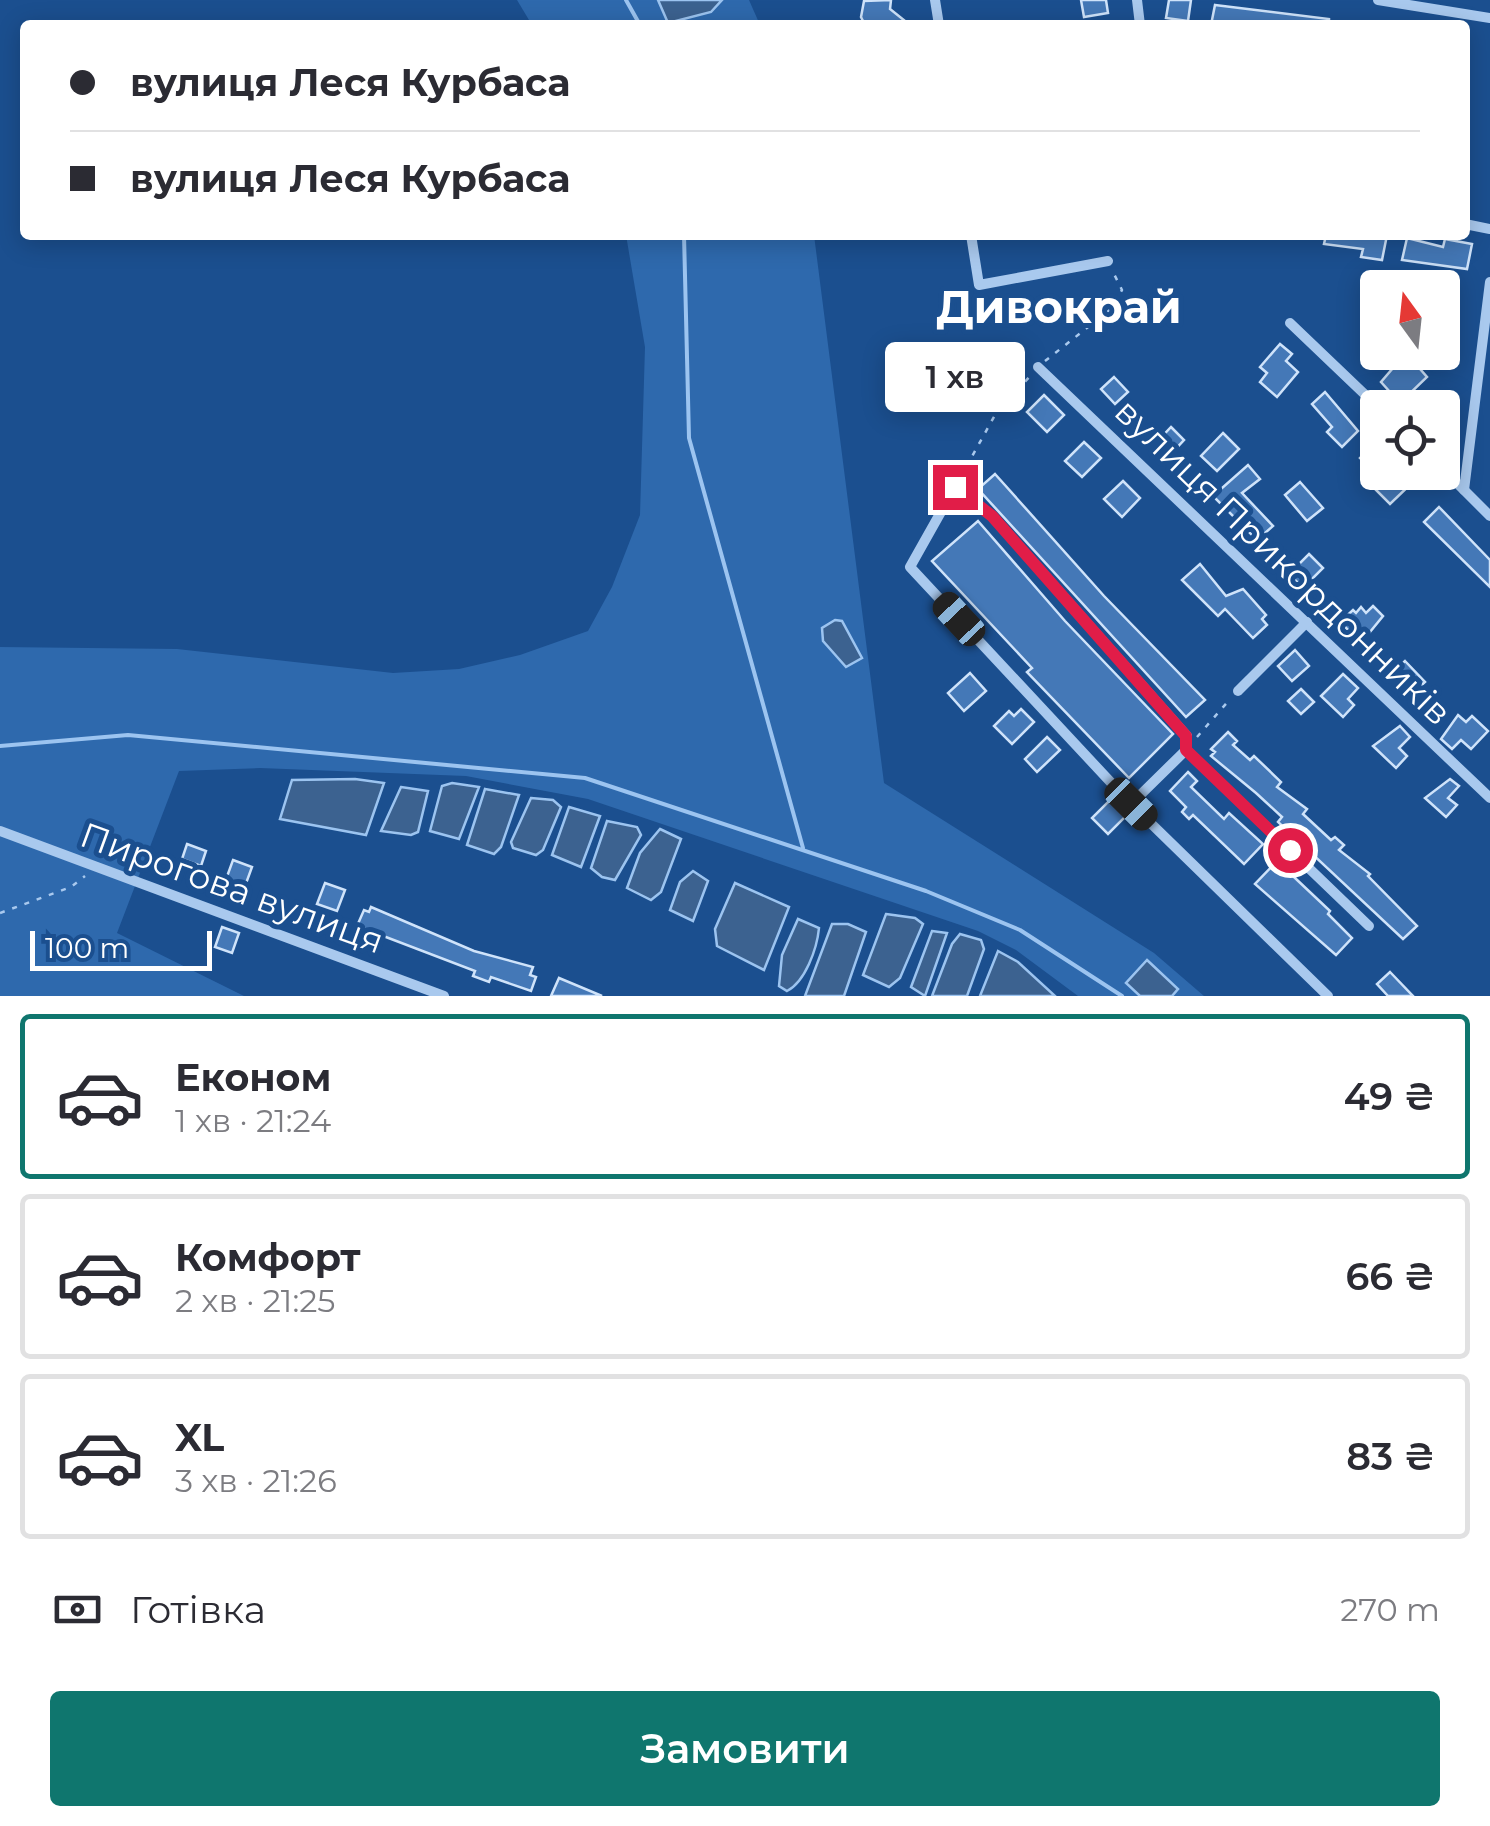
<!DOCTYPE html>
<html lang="uk">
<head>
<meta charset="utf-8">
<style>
  :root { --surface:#fff; --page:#f7f7f7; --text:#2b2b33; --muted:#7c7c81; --line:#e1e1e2; --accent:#0f766e }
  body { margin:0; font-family:Montserrat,sans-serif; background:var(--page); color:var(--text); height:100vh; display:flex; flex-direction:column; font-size:38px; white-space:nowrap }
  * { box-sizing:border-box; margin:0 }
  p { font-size:32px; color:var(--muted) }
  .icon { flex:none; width:55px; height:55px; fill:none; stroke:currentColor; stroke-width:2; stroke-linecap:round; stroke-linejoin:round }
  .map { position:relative; height:996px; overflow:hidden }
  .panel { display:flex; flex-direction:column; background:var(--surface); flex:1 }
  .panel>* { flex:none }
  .top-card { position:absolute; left:20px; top:20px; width:1450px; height:220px; border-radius:10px; box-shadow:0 5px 25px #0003; display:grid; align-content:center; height:220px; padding:0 50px; background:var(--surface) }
  .needle { width:65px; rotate:345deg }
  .controls { position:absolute; left:1360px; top:270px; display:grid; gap:20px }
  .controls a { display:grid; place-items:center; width:100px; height:100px; border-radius:10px; background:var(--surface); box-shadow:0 5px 25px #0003; font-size:50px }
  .scale { position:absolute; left:30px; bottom:25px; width:182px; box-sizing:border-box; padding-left:10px; border:5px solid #fff; border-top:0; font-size:28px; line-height:35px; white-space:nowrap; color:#fff; -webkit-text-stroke:8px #1b4f8f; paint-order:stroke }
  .end { position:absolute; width:45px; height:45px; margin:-22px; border:12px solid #e11d48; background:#fff; box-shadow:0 0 0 5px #fff }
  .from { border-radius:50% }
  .bubble { position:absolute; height:70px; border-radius:10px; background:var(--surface); box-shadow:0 5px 25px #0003; font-size:32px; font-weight:600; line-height:70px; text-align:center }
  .car { position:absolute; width:30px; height:60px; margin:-30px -15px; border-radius:12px; box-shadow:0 0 8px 2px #0007; background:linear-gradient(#222 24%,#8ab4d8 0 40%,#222 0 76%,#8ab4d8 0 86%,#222 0) }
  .top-card b { display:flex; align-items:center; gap:35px; height:95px; font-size:38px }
  .top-card b+b { border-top:2px solid var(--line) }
  .top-card i { width:25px; height:25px; background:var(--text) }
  ul { padding:18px 0 0; list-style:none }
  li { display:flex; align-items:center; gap:30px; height:165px; margin:0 20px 15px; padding:0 30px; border:5px solid var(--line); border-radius:10px }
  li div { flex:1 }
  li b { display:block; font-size:38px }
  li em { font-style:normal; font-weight:600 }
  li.active { border-color:var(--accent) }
  li>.icon { width:90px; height:90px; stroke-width:1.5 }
  .pay { display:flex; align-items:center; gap:25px; height:110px; padding:0 50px; font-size:38px }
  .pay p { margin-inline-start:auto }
  .action { display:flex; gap:20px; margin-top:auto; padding:20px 50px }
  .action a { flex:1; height:115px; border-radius:10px; background:var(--accent); color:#fff; font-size:40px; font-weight:600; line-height:115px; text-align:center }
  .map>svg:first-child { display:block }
  .green { fill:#2e69ad }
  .water { fill:#3c6290; stroke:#9cc4f0; stroke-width:2.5 }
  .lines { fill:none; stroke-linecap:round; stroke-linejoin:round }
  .stream { stroke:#9cc4f0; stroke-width:4 }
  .building { fill:#4478b7; stroke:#cfe3fa; stroke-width:2.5 }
  .path { stroke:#a9c9ee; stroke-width:2.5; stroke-dasharray:5 8; stroke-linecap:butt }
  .minor { stroke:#a9c9ee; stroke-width:10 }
  .route { stroke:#e11d48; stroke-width:12 }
  .labels { text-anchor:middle; stroke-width:10; stroke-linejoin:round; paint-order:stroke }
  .street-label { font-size:35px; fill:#fff; stroke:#1b4f8f }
  .district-label { font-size:45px; font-weight:bold; fill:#fff; stroke:#1b4f8f }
</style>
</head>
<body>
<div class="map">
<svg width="1490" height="996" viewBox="0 0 1490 996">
  <rect width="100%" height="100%" fill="#1b4f8f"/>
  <g class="green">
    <polygon points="517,0 749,0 760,25 532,25"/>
    <polygon points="626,235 814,235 884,783 1154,953 1204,996 1078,996 1016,950 978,931 588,799 466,776 260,768 179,771 117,933 244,996 0,996 0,647 177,649 393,673 459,669 520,655 588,631 612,587 640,515 645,347"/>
  </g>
  <g class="water">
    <polygon points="658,0 722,0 711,12 668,23"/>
    <polygon points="835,620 842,621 862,658 846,667 823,641 822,628"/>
    <polygon points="355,779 384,783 366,835 280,819 292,780"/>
    <polygon points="452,783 479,787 459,839 430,831 442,786"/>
    <polygon points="401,787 428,791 418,832 411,835 381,831"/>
    <polygon points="485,789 519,795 501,847 494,854 467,845"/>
    <polygon points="531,798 553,800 561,807 543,850 536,855 513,848 511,842"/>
    <polygon points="569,807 600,816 581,867 552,855"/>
    <polygon points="607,821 637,827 641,835 615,880 602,877 591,868"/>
    <polygon points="660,829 681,839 661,892 651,900 627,888 640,853"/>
    <polygon points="693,871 708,881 693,921 670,910 680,882"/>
    <polygon points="735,883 789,907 764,970 717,946 715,929"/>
    <polygon points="886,914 915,918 923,924 900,978 889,987 863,975"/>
    <path d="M798,919L819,928C817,949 805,982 787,991L779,986L782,955Z"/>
    <polygon points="832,924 848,924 866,932 844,996 805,996"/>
    <polygon points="932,931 947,933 925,996 911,987"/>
    <polygon points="960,934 981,940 984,949 967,996 932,996 952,944"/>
    <polygon points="998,951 1018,962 1055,996 980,996"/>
    <polygon points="1147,960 1178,989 1172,996 1140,996 1126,983"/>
  </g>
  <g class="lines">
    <g class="stream">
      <polyline points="626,0 640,25"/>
      <polyline points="684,235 689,438 803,848"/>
      <polyline points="0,746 128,735 585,778 926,891 1020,930 1122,996"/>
    </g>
  </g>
  <g class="building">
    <polygon points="891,0 890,9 910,25 865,25 861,17 864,1"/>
    <polygon points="1081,0 1106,0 1108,13 1084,17"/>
    <polygon points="1169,0 1191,0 1188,21 1166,18"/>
    <polygon points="1215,5 1329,19 1329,25 1211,25"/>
    <polygon points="1326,235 1387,235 1382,260 1361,257 1363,249 1324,244"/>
    <polygon points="1407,238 1443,247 1445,239 1472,244 1467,269 1402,260"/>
    <polygon points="1280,344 1292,354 1286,361 1298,372 1277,397 1260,382 1267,373 1260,367"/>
    <polygon points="1406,353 1427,377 1400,403 1381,382"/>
    <polygon points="1114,377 1128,392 1115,404 1101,389"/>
    <polygon points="1325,392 1358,431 1342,447 1327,432 1332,427 1312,404"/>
    <polygon points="1044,395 1064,415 1047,432 1027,412"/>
    <polygon points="1171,427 1184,440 1170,455 1156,443"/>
    <polygon points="1223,433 1239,449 1217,471 1201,456"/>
    <polygon points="1378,440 1378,472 1406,472 1414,481 1390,504 1373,487 1381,479 1360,458"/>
    <polygon points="1084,442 1101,458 1082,477 1065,461"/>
    <polygon points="1248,465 1260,479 1242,493 1273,526 1257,540 1213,496"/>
    <polygon points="995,474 1104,596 1205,700 1186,717 978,489"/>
    <polygon points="1123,481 1140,498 1122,517 1104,499"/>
    <polygon points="1300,482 1323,508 1307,521 1285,495"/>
    <polygon points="1439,507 1490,560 1490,587 1424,522"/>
    <polygon points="978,521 1065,621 1173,734 1129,778 1027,672 1032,668 932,561"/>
    <polygon points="1309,554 1323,568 1303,588 1289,574"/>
    <polygon points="1200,564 1226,596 1243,589 1266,615 1262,619 1267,625 1253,638 1225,609 1218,616 1182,580"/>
    <polygon points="1373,606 1383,616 1361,643 1340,622 1353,610 1356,613 1361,607 1366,613"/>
    <polygon points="1295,650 1309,666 1292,681 1278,666"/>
    <polygon points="1405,661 1425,682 1412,694 1392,673"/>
    <polygon points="970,673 986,691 964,711 948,693"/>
    <polygon points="1343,674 1358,688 1348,699 1354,705 1343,717 1321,696"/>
    <polygon points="1301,689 1314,702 1301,714 1288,701"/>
    <polygon points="1021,709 1034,722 1012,744 994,726 1009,711 1014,716"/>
    <polygon points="1458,715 1466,722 1472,716 1488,731 1471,749 1461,740 1452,749 1441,739"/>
    <polygon points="1400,726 1410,737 1399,748 1407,756 1396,768 1373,746"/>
    <polygon points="1228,732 1237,741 1233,745 1250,760 1254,756 1281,782 1277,787 1307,809 1303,814 1331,840 1335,837 1344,845 1339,850 1370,874 1368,876 1417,926 1403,939 1278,822 1282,817 1256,793 1211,756 1215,752 1211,749"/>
    <polygon points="1047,737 1060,750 1037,772 1025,759"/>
    <polygon points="1188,772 1197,781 1191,787 1224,819 1229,813 1263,844 1244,864 1193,815 1189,819 1182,812 1186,807 1170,791"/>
    <polygon points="1450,779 1459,786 1448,798 1457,805 1446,817 1425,798"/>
    <polygon points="1109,801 1128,814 1108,834 1092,818"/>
    <polygon points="187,844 206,851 201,866 182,859"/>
    <polygon points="233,860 252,867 244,889 225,882"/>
    <polygon points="1277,861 1330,911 1328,914 1352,938 1336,955 1255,884"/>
    <polygon points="325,883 345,890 337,911 317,904"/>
    <polygon points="371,907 474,951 533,967 530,975 536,977 531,991 491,977 489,982 473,976 475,971 357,926 364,910 369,912"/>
    <polygon points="222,927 239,933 232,953 215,947"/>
    <polygon points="1390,972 1413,996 1388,996 1377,984"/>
    <polygon points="559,978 602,996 551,996"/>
  </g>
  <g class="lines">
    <g class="path">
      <polyline points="1045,361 1111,309 1122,290 1113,272"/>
      <polyline points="960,478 995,415 1032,374"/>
      <polyline points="1197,737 1231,698"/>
      <polyline points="0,913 71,887 85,876"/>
    </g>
    <g class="minor">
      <polyline points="935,0 939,25"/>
      <polyline points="1137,0 1140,25"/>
      <polyline points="1378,0 1490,18"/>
      <polyline points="1465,224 1490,229"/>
      <polyline points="971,235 979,285 1108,261"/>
      <polyline points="1290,323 1379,408"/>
      <polyline points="1038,367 1490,798"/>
      <polyline points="1442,468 1490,516"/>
      <polyline points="1464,490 1490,282"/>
      <polyline points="1238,691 1307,622"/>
      <polyline points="1131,804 1186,750"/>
      <polyline points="0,831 444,996"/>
      <polyline points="1328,996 1131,804 910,567 955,487 992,516 1187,736 1186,750 1369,926"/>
    </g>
  </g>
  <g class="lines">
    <polyline class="route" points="955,487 992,516 1186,736 1186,750 1290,850"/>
  </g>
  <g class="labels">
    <g class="street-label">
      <text transform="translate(1283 562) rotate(44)" y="12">вулиця Прикордонників</text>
      <text transform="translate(232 888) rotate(20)" y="12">Пирогова вулиця</text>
    </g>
    <g class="district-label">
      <text x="1059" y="323">Дивокрай</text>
    </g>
  </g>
</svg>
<div class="controls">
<a><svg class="needle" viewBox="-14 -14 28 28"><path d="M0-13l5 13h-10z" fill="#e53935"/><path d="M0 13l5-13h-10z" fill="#7c7c81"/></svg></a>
<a><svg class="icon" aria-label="locate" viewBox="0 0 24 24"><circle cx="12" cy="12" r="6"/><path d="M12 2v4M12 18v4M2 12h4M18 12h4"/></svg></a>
</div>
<div class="scale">100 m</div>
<i class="end from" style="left:1290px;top:850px"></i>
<i class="end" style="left:955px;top:487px"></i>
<div class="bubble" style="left:885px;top:342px;width:140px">1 хв</div>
<i class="car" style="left:959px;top:619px;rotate:317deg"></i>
<i class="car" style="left:1131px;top:804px;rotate:135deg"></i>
<div class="top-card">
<b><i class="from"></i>вулиця Леся Курбаса</b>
<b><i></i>вулиця Леся Курбаса</b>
</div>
</div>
<section class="panel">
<ul>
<li class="active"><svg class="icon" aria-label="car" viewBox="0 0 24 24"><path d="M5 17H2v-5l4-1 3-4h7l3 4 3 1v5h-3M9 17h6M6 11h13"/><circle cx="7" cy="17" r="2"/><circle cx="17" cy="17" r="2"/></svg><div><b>Економ</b><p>1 хв · 21:24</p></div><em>49 ₴</em></li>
<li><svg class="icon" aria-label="car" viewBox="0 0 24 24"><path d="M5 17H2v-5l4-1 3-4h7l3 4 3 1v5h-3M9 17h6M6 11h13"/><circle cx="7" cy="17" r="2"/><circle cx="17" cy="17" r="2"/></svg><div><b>Комфорт</b><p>2 хв · 21:25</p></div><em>66 ₴</em></li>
<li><svg class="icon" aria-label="car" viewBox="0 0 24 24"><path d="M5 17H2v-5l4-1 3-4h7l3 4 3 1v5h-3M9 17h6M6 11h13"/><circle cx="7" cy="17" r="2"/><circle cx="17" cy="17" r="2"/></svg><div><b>XL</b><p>3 хв · 21:26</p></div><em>83 ₴</em></li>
</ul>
<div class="pay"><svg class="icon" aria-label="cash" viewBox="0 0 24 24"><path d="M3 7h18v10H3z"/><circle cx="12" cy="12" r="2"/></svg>Готівка<p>270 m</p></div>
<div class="action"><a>Замовити</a></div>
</section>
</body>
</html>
